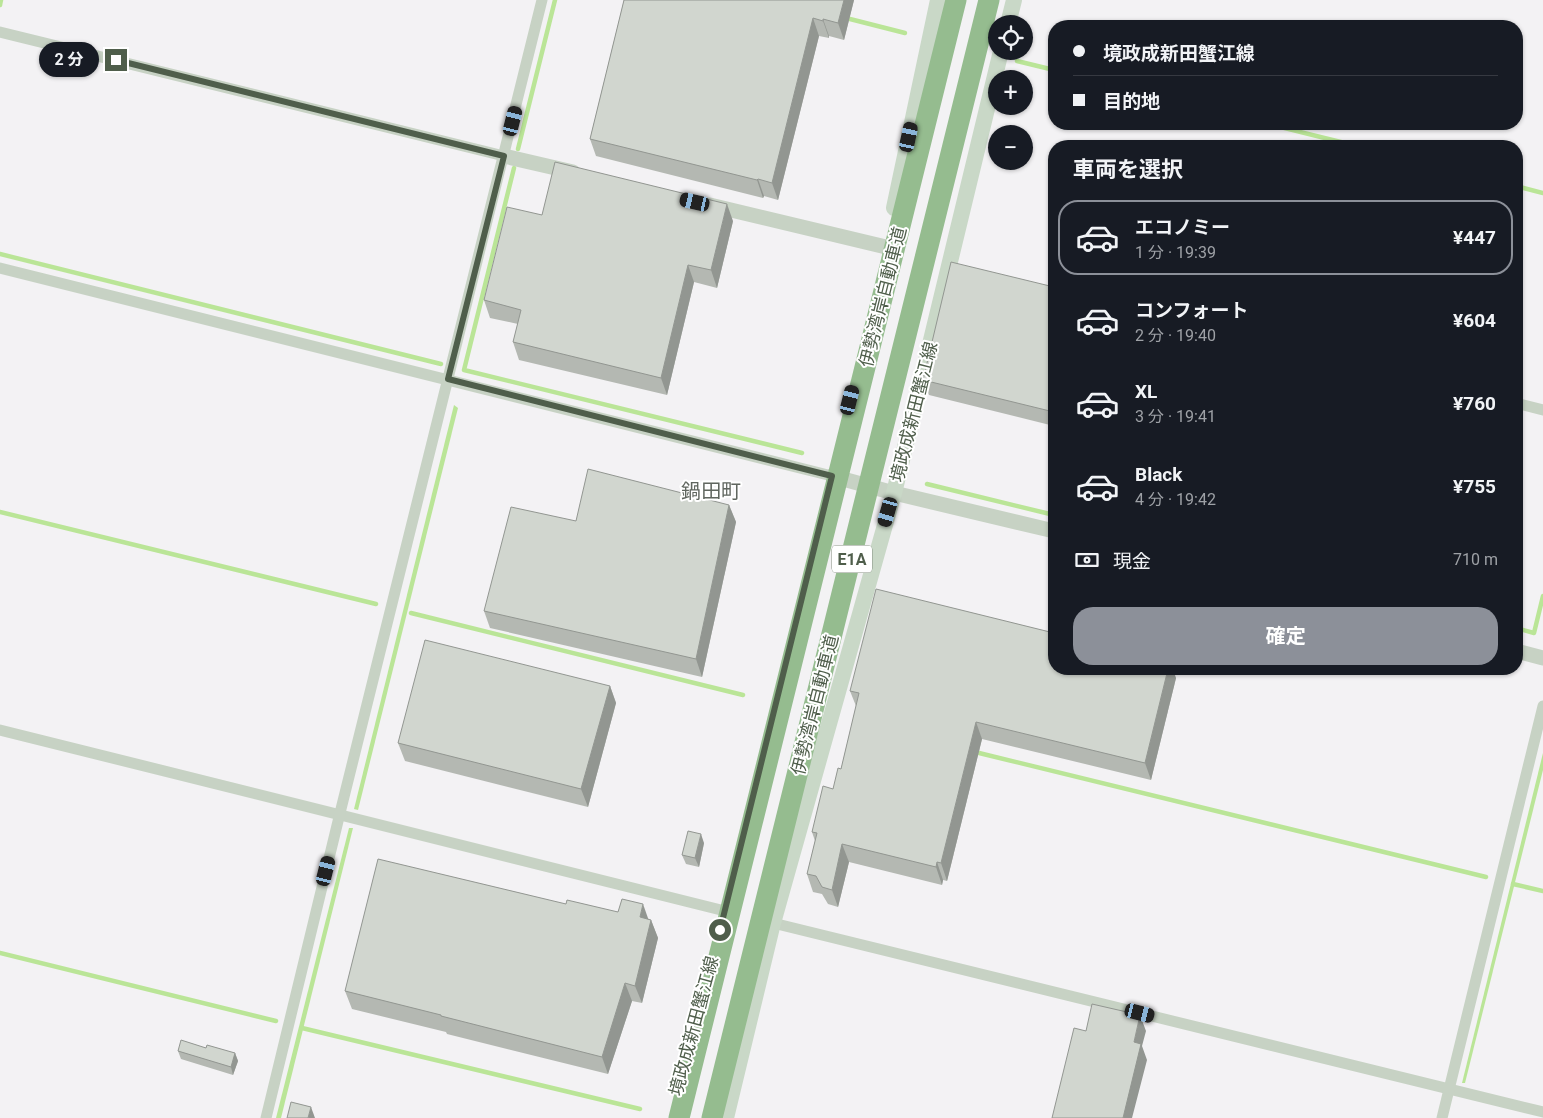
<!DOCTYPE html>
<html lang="ja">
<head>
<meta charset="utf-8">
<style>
  :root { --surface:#171b24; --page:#20242c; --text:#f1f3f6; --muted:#9ea1a6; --line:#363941; --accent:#8c9099 }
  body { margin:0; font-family:Roboto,"Noto Sans JP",sans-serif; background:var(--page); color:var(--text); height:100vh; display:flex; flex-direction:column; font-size:19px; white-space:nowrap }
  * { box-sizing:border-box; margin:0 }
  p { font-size:16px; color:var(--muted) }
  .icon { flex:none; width:28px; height:28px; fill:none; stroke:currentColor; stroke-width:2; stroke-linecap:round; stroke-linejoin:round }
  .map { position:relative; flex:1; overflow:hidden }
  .side { position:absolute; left:1048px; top:140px; width:475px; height:535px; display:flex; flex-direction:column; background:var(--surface); border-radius:20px; box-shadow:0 1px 4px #0004 }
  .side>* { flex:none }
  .guide { position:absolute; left:1048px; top:20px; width:475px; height:110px; border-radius:20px; box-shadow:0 1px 4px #0004; display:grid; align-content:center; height:110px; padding:0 25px; background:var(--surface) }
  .buttons { position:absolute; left:988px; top:15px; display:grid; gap:10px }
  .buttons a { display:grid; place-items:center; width:45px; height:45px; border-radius:50%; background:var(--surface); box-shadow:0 1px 4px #0004; font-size:25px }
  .end { position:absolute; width:22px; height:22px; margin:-11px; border:6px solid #4f5e4b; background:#fff; box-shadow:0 0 0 2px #fff }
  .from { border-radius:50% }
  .bubble { position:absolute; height:35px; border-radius:18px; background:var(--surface); box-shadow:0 1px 4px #0004; font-size:16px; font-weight:700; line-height:35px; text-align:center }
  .car { position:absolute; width:15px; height:30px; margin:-15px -8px; border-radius:6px; box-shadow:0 0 4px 1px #0007; background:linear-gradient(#222 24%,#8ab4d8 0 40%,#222 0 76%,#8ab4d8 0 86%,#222 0) }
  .guide b { display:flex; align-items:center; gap:18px; height:48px; font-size:19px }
  .guide b+b { border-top:1px solid var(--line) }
  .guide i { width:12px; height:12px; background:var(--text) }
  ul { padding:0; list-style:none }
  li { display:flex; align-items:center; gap:15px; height:75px; margin:0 10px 8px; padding:0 15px; border:2px solid transparent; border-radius:20px }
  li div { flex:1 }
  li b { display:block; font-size:19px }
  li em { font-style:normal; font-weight:700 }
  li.current { border-color:var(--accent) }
  li>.icon { width:45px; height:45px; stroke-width:1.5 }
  h2 { padding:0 25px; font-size:22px; line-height:60px }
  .pay { display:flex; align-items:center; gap:12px; height:55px; padding:0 25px; font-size:19px }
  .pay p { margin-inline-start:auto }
  .cta { display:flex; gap:10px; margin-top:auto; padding:10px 25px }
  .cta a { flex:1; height:58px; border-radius:20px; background:var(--accent); color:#fff; font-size:20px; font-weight:700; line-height:58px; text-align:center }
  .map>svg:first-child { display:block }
  .water { fill:#bae597 }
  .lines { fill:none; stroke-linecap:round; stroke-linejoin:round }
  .stream { stroke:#bae597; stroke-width:4.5 }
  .minor { stroke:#c7d2c4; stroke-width:11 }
  .tertiary { stroke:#c7d2c4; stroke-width:15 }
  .secondary { stroke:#c9d8c7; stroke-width:16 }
  .motorway { stroke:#95bc8f; stroke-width:21 }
  .wall { fill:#b4b8b2 }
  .shaded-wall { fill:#929691 }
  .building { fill:#d1d6cf; stroke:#929691 }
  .route { stroke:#4f5e4b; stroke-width:6 }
  .labels { text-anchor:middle; stroke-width:4; stroke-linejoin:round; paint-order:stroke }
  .shield { fill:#fff; stroke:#848e81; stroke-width:1 }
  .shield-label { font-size:16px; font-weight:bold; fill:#4f5e4b }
  .street-label { font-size:18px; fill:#4f5e4b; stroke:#fff }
  .quarter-label { font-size:20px; fill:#60665f; stroke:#fff }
</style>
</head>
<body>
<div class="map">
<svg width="1543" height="1118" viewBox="0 0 1543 1118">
  <rect width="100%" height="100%" fill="#f3f2f4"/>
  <g class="water">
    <polygon points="454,405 458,408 358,810 354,809"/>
    <polygon points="1543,753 1543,770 1465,1083 1462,1083"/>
    <polygon points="349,828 353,828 281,1118 276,1118"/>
  </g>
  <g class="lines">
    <g class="stream">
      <polyline points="0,5 1,0"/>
      <polyline points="846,18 905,33"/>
      <polyline points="1017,61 1054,70"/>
      <polyline points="1268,124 1357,146"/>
      <polyline points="518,149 555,0"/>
      <polyline points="514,168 464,370 802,453"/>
      <polyline points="1516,186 1543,193"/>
      <polyline points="0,254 441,364"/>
      <polyline points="927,484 1054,515"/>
      <polyline points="0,512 376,604"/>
      <polyline points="411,613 743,695"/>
      <polyline points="1516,628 1534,633 1543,596"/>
      <polyline points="975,752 1486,877"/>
      <polyline points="1513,884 1543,891"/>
      <polyline points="0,953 276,1021"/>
      <polyline points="302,1028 640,1109"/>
    </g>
    <g class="minor">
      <polyline points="0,32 504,156"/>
      <polyline points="0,268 832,476"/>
      <polyline points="1516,403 1543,410"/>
      <polyline points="0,730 725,911"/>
      <polyline points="773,923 1543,1112"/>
      <polyline points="266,1118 340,813 542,0"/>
      <polyline points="1442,1118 1543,706"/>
    </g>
    <g class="tertiary">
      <polyline points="504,156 573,172"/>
      <polyline points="710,205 886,247"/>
      <polyline points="832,476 894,493 1054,531"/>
      <polyline points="1516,651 1543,658"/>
    </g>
    <g class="secondary">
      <polyline points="1008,24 1014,0"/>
      <polyline points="894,208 938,0"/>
      <polyline points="726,1118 773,923 894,493 1001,51"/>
    </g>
    <g class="motorway">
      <polyline points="679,1118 956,0"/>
      <polyline points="712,1118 989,0"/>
    </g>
  </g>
  <g class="wall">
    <polygon points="624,0 854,0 844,40 829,36 829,38 819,36 778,200 764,196 763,198 596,156 590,139"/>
    <polygon points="733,221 717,288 694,282 667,395 519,360 513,342 518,324 490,318 484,300"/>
    <polygon points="1054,287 1054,426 929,395 923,380"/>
    <polygon points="729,505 736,522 702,677 490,628 484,611 576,521"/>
    <polygon points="1176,678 1151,780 982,739 947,881 943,880 942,885 849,862 838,907 828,904 822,894 813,892 807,874 815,841 812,832 833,789 841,769 856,706 850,691"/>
    <polygon points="610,686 616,703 588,807 405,761 398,743"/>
    <polygon points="704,843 699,867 686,864 682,855"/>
    <polygon points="566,904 651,920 658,938 642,1003 632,1001 608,1074 447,1034 446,1032 352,1009 345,991"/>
    <polygon points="206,1048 235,1053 238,1061 233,1075 181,1059 178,1051"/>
  </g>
  <g class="shaded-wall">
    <polygon points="844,0 854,0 844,40 838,23"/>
    <polygon points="813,18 819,36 778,200 772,183"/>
    <polygon points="823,19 829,36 829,38 823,21"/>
    <polygon points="758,179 764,196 763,198 757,180"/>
    <polygon points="727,204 733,221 717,288 711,270"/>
    <polygon points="688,265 694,282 667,395 661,378"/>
    <polygon points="729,505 736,522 702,677 696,659"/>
    <polygon points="1168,669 1173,669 1176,678 1151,780 1145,763"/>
    <polygon points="610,686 616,703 588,807 581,789"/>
    <polygon points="976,722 982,739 947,881 941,863"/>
    <polygon points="701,834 704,843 699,867 695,858"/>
    <polygon points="842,844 849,862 838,907 832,890"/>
    <polygon points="937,862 943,880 942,885 936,867"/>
    <polygon points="643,904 649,921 640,917"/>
    <polygon points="651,920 658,938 642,1003 635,986"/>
    <polygon points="625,983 632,1001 608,1074 602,1057"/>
    <polygon points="1140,1015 1146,1031 1142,1046 1147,1060 1132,1118 1123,1118 1134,1042"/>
    <polygon points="235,1053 238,1061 233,1075 231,1067"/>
    <polygon points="311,1107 315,1118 308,1118"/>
  </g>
  <g class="building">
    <polygon points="624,0 844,0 838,23 823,19 823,21 813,18 772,183 758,179 757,180 590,139"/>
    <polygon points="555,162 727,204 711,270 688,265 661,378 513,342 521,310 484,300 507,207 542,215"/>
    <polygon points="951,262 1054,287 1054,412 923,380"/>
    <polygon points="588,469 729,505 696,659 484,611 511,507 576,521"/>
    <polygon points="876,589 1054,633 1054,669 1168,669 1145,763 976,722 941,863 937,862 936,867 842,844 832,890 822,887 816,876 807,874 817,833 812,832 823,786 833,789 838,768 841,769 859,693 850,691"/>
    <polygon points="425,640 610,686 581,789 398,743"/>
    <polygon points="688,831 701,834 695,858 682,855"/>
    <polygon points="378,859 566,904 567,900 618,912 622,899 643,904 640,917 651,920 635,986 625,983 602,1057 441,1016 441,1015 345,991"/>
    <polygon points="1092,1004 1140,1015 1134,1042 1141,1044 1123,1118 1052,1118 1074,1028 1086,1031"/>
    <polygon points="181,1040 206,1048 207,1045 235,1053 231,1067 178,1051"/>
    <polygon points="291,1102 311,1107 308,1118 287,1118"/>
  </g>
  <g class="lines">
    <polyline class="route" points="116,60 504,156 448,379 832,476 720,930"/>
  </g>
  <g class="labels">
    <rect class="shield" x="832" y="545.5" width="40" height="27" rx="4"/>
    <g class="shield-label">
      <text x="852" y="565">E1A</text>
    </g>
    <g class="street-label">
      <text transform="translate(883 297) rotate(-76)" y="6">伊勢湾岸自動車道</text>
      <text transform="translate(914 412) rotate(-76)" y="6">境政成新田蟹江線</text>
      <text transform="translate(815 705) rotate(-76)" y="6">伊勢湾岸自動車道</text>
      <text transform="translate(694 1026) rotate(-75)" y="6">境政成新田蟹江線</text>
    </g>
    <g class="quarter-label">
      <text x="711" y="498">鍋田町</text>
    </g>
  </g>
</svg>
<div class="buttons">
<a><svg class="icon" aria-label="locate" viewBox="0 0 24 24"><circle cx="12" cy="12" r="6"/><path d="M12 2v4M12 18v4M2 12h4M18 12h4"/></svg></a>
<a>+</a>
<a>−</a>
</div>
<i class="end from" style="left:720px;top:930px"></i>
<i class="end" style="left:116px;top:60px"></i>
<div class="bubble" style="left:39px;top:42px;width:60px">2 分</div>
<i class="car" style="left:513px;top:121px;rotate:14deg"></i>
<i class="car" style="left:909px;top:137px;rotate:12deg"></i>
<i class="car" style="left:695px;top:202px;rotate:283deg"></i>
<i class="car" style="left:850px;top:400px;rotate:14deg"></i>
<i class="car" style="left:888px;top:512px;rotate:196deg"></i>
<i class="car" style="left:326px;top:871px;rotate:14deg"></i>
<i class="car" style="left:1140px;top:1013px;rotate:104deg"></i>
<div class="guide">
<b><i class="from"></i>境政成新田蟹江線</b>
<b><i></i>目的地</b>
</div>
<section class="side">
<h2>車両を選択</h2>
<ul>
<li class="current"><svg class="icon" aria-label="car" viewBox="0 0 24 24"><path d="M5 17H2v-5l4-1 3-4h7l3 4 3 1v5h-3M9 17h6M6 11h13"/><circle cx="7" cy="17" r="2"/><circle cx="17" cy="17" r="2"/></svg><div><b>エコノミー</b><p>1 分 · 19:39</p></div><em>¥447</em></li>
<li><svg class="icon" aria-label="car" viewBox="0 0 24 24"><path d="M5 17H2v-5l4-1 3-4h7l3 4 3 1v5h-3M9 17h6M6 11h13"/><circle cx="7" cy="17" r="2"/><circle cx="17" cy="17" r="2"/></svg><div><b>コンフォート</b><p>2 分 · 19:40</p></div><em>¥604</em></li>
<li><svg class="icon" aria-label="car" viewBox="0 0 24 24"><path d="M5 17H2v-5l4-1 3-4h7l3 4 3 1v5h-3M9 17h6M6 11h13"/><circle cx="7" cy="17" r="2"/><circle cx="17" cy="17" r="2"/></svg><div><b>XL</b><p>3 分 · 19:41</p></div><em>¥760</em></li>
<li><svg class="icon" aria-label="car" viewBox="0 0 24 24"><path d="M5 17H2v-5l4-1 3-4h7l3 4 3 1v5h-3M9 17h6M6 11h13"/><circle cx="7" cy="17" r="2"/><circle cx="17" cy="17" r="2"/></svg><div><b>Black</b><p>4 分 · 19:42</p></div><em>¥755</em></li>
</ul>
<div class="pay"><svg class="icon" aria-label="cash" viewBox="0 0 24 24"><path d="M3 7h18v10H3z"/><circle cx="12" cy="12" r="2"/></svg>現金<p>710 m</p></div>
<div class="cta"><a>確定</a></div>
</section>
</div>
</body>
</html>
